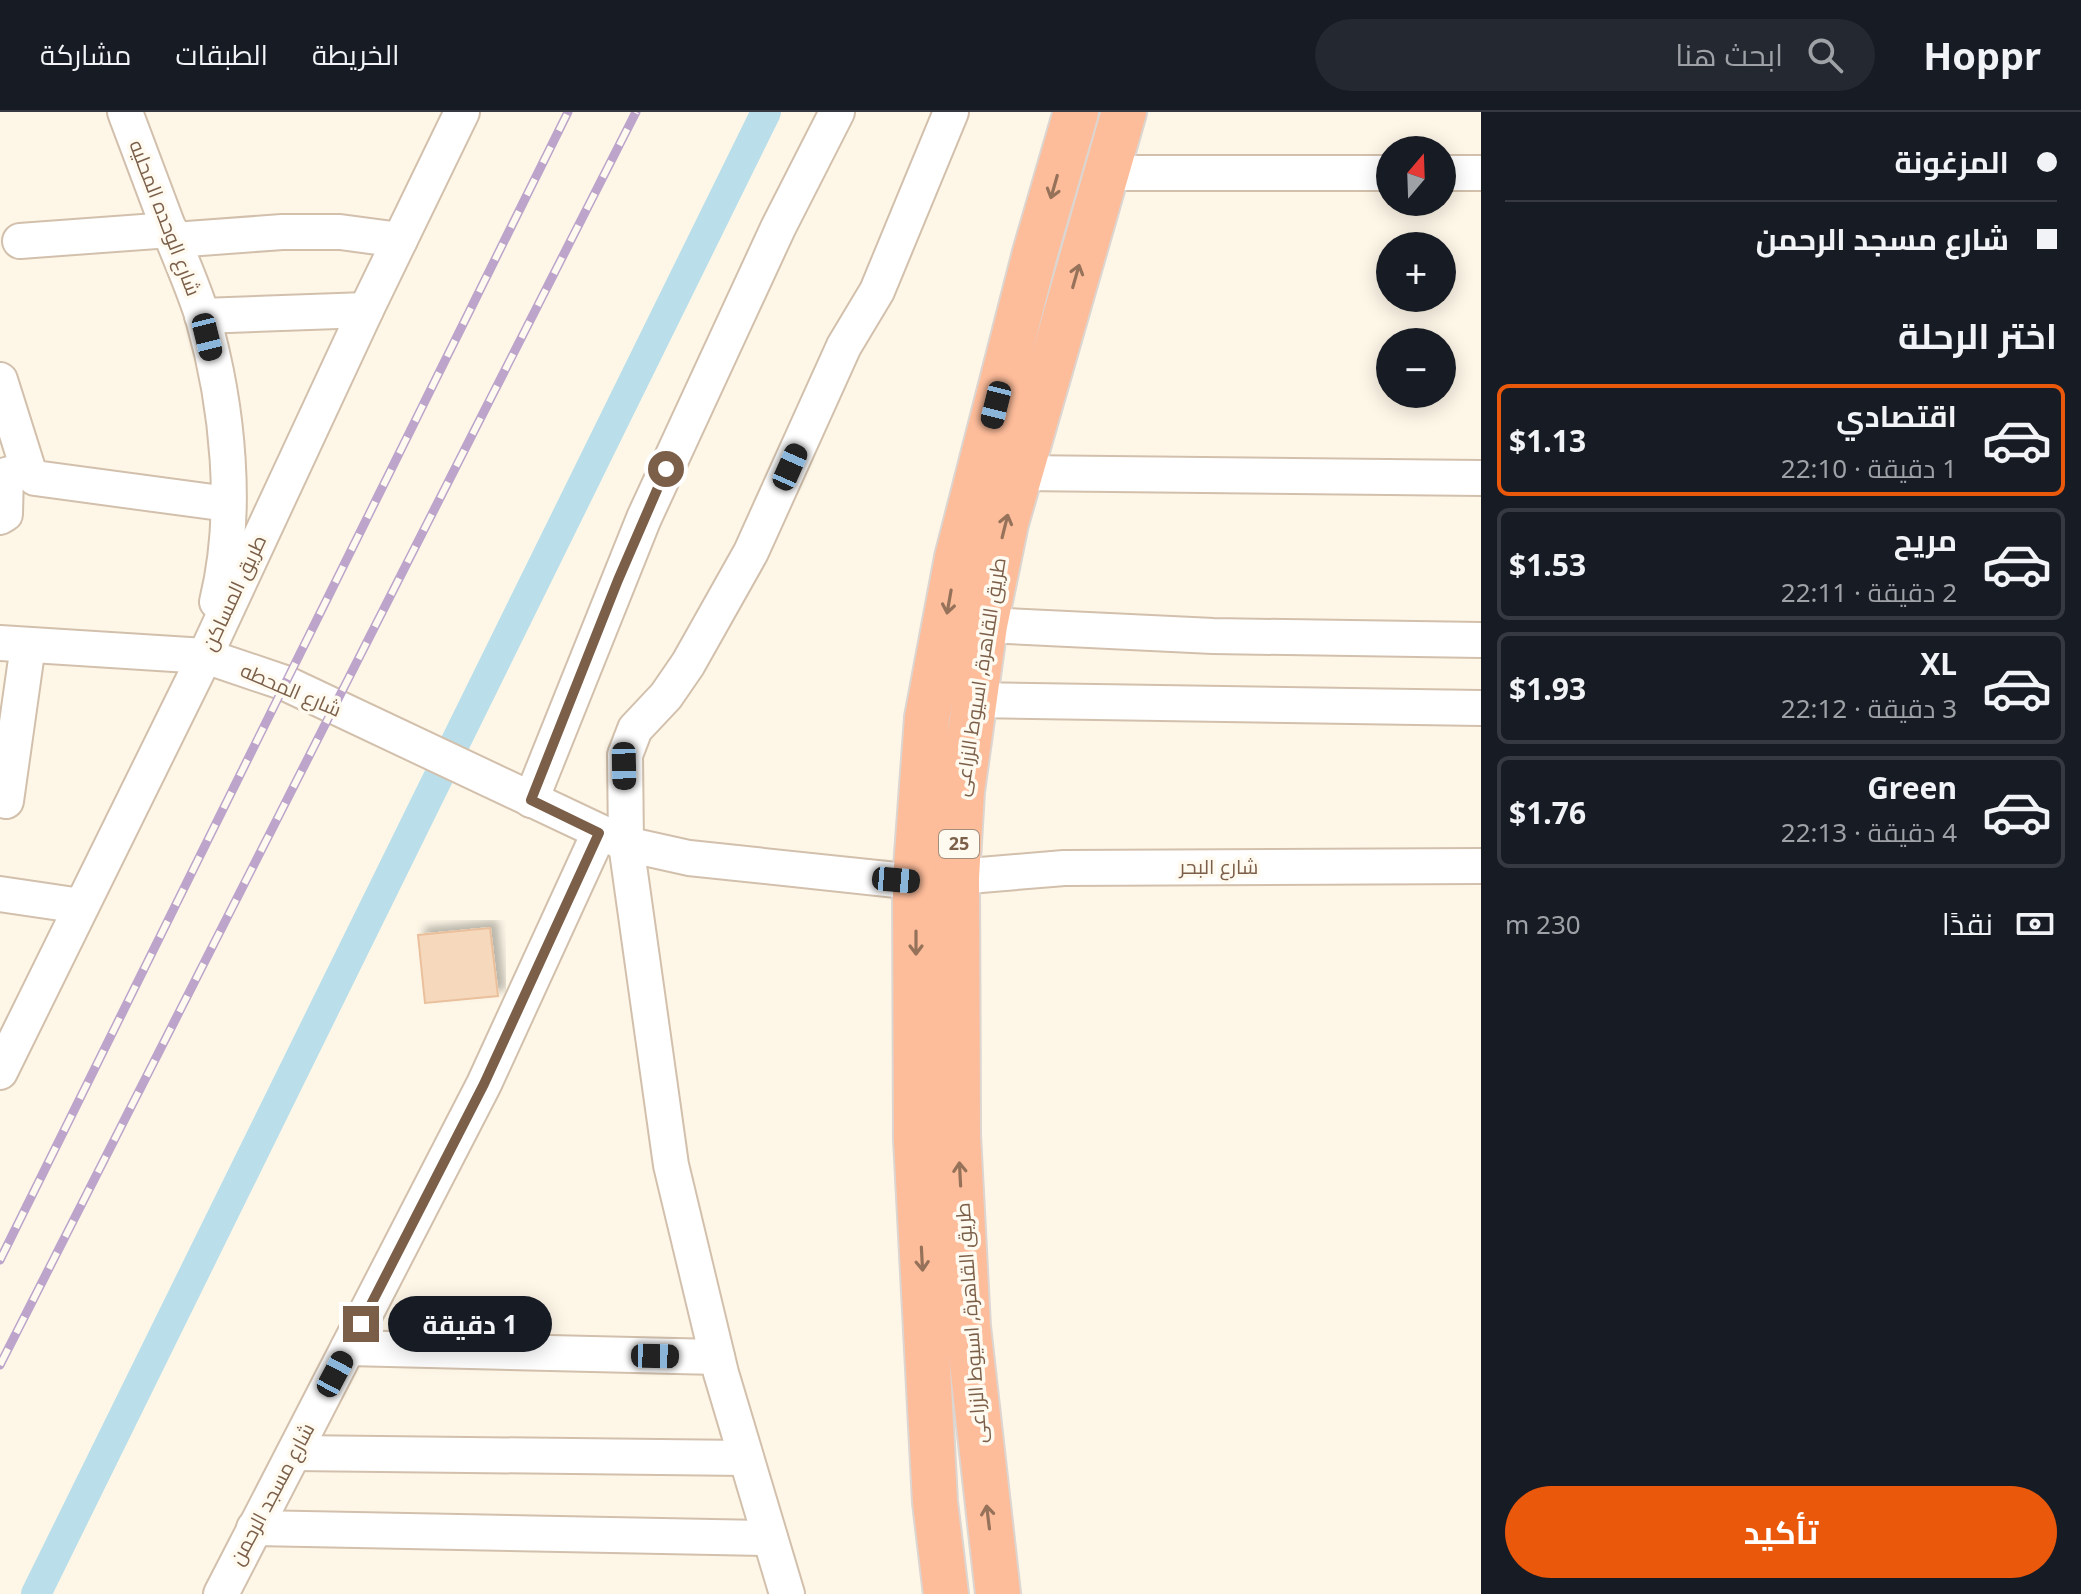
<!DOCTYPE html>
<html lang="ar">
<head>
<meta charset="utf-8">
<style>
  :root { --surface:#171b24; --page:#242831; --text:#f1f3f6; --muted:#9ea1a6; --line:#363941; --accent:#ea580c }
  body { margin:0; font-family:"Noto Sans",Cairo,sans-serif; background:var(--page); color:var(--text); direction:rtl; height:100vh; display:flex; flex-direction:column; font-size:30px; white-space:nowrap }
  * { box-sizing:border-box; margin:0 }
  p { font-size:26px; color:var(--muted) }
  .icon { flex:none; width:44px; height:44px; fill:none; stroke:currentColor; stroke-width:2; stroke-linecap:round; stroke-linejoin:round }
  .map { position:relative; flex:1; overflow:hidden; direction:ltr }
  .side { display:flex; flex-direction:column; background:var(--surface); width:600px }
  .side>* { flex:none }
  .hud { display:grid; align-content:center; height:176px; padding:0 24px; background:var(--surface) }
  .needle { width:52px; rotate:19deg }
  .buttons { position:absolute; left:1376px; top:24px; display:grid; gap:16px }
  .buttons a { display:grid; place-items:center; width:80px; height:80px; border-radius:50%; background:var(--surface); box-shadow:0 4px 20px #0003; font-size:40px }
  .end { position:absolute; width:36px; height:36px; margin:-18px; border:10px solid #7b5f49; background:#fff; box-shadow:0 0 0 4px #fff }
  .from { border-radius:50% }
  .bubble { position:absolute; height:56px; border-radius:28px; background:var(--surface); box-shadow:0 4px 20px #0003; font-size:26px; font-weight:700; line-height:56px; text-align:center; direction:rtl }
  .car { position:absolute; width:24px; height:48px; margin:-24px -12px; border-radius:10px; box-shadow:0 0 6px 2px #0007; background:linear-gradient(#222 24%,#8ab4d8 0 40%,#222 0 76%,#8ab4d8 0 86%,#222 0) }
  .hud b { display:flex; align-items:center; gap:28px; height:76px; font-size:30px }
  .hud b+b { border-top:2px solid var(--line) }
  .hud i { width:20px; height:20px; background:var(--text) }
  ul { padding:0; list-style:none }
  li { display:flex; align-items:center; gap:24px; height:112px; margin:0 16px 12px; padding:0 8px; border:4px solid var(--line); border-radius:12px }
  li div { flex:1 }
  li b { display:block; font-size:30px }
  li em { font-style:normal; font-weight:700 }
  li.on { border-color:var(--accent) }
  li>.icon { width:72px; height:72px; stroke-width:1.5 }
  h2 { padding:0 24px; font-size:36px; line-height:96px }
  .pay { display:flex; align-items:center; gap:20px; height:88px; padding:0 24px; font-size:30px }
  .pay p { margin-inline-start:auto }
  .button { display:flex; gap:16px; margin-top:auto; padding:16px 24px }
  .button a { flex:1; height:92px; border-radius:48px; background:var(--accent); color:#fff; font-size:32px; font-weight:700; line-height:92px; text-align:center }
  header { display:flex; align-items:center; gap:48px; box-sizing:border-box; height:112px; padding:0 40px; background:var(--surface); border-bottom:2px solid var(--line) }
  header strong { font-size:38px }
  nav { display:flex; gap:44px; margin-inline-start:auto; font-size:28px }
  .search { width:560px; height:72px; background:var(--page); display:flex; align-items:center; gap:20px; box-sizing:border-box; padding:0 28px; border-radius:44px; color:var(--muted); font-size:30px }
  main { display:flex; flex:1; min-height:0 }
  .map>svg:first-child { display:block }
  .lines { fill:none; stroke-linecap:round; stroke-linejoin:round }
  .canal { stroke:#badfea; stroke-width:30 }
  .building { fill:#f6d8bd; stroke:#eac09c; stroke-width:2; filter:url(#shadow) }
  .minor-casing { stroke:#d2c0ac; stroke-width:38 }
  .highway-casing { stroke:#ddd5d0; stroke-width:48 }
  .minor { stroke:#fff; stroke-width:34 }
  .highway { stroke:#fdbc9a; stroke-width:44 }
  .rail-casing { stroke:#bca4ca; stroke-width:9 }
  .rail { stroke:#fffaf0; stroke-width:6; stroke-dasharray:18; stroke-linecap:butt }
  .oneway { stroke:#957259 }
  .route { stroke:#7b5f49; stroke-width:10 }
  .labels { text-anchor:middle; stroke-width:7; stroke-linejoin:round; paint-order:stroke }
  .shield { fill:#fffaf0; stroke:#a38e7b; stroke-width:2 }
  .shield-label { font-size:18px; font-weight:bold; fill:#7b5f49 }
  .street-label { font-size:20px; fill:#7b5f49; stroke:#fffaf0 }
</style>
</head>
<body>
<header>
<strong>Hoppr</strong>
<div class="search"><svg class="icon" aria-label="search" viewBox="0 0 24 24"><circle cx="10" cy="10" r="6"/><path d="M15 15l6 6"/></svg>ابحث هنا</div>
<nav><a>الخريطة</a><a>الطبقات</a><a>مشاركة</a></nav>
</header>
<main>
<section class="side">
<div class="hud">
<b><i class="from"></i>المزغونة</b>
<b><i></i>شارع مسجد الرحمن</b>
</div>
<h2>اختر الرحلة</h2>
<ul>
<li class="on"><svg class="icon" aria-label="car" viewBox="0 0 24 24"><path d="M5 17H2v-5l4-1 3-4h7l3 4 3 1v5h-3M9 17h6M6 11h13"/><circle cx="7" cy="17" r="2"/><circle cx="17" cy="17" r="2"/></svg><div><b>اقتصادي</b><p>1 دقيقة · 22:10</p></div><em>$1.13</em></li>
<li><svg class="icon" aria-label="car" viewBox="0 0 24 24"><path d="M5 17H2v-5l4-1 3-4h7l3 4 3 1v5h-3M9 17h6M6 11h13"/><circle cx="7" cy="17" r="2"/><circle cx="17" cy="17" r="2"/></svg><div><b>مريح</b><p>2 دقيقة · 22:11</p></div><em>$1.53</em></li>
<li><svg class="icon" aria-label="car" viewBox="0 0 24 24"><path d="M5 17H2v-5l4-1 3-4h7l3 4 3 1v5h-3M9 17h6M6 11h13"/><circle cx="7" cy="17" r="2"/><circle cx="17" cy="17" r="2"/></svg><div><b>XL</b><p>3 دقيقة · 22:12</p></div><em>$1.93</em></li>
<li><svg class="icon" aria-label="car" viewBox="0 0 24 24"><path d="M5 17H2v-5l4-1 3-4h7l3 4 3 1v5h-3M9 17h6M6 11h13"/><circle cx="7" cy="17" r="2"/><circle cx="17" cy="17" r="2"/></svg><div><b>Green</b><p>4 دقيقة · 22:13</p></div><em>$1.76</em></li>
</ul>
<div class="pay"><svg class="icon" aria-label="cash" viewBox="0 0 24 24"><path d="M3 7h18v10H3z"/><circle cx="12" cy="12" r="2"/></svg>نقدًا<p>230 m</p></div>
<div class="button"><a>تأكيد</a></div>
</section>
<div class="map">
<svg width="1481" height="1482" viewBox="0 0 1481 1482">
  <defs>
    <filter id="shadow"><feDropShadow dx="7" dy="-7" stdDeviation="4" flood-color="#0004"/></filter>
  </defs>
  <rect width="100%" height="100%" fill="#fef7e8"/>
  <g class="lines">
    <polyline class="canal" points="36,1482 766,0"/>
  </g>
  <polygon class="building" points="490,816 498,884 425,891 418,823"/>
  <g class="lines">
    <g class="minor-casing">
      <g id="minor">
        <path d="M125,0C140,40 155,80 170,120C181,148 194,177 203,206C228,294 239,400 217,490"/>
        <polyline points="1105,61 1390,61"/>
        <polyline points="1442,61 1481,61"/>
        <polyline points="174,128 282,120 340,120 400,128"/>
        <polyline points="20,129 170,118"/>
        <polyline points="202,204 366,198"/>
        <polyline points="0,268 29,360 35,366 228,392"/>
        <polyline points="1020,361 1481,366"/>
        <polyline points="0,405 5,402 6,363 28,357"/>
        <polyline points="985,513 1213,524 1481,528"/>
        <polyline points="0,531 205,544 285,571 626,732 689,746 915,770"/>
        <polyline points="974,588 1481,596"/>
        <polyline points="531,688 644,406 778,116 837,0"/>
        <polyline points="6,689 28,533"/>
        <polyline points="957,765 1064,756 1481,754"/>
        <polyline points="0,782 81,794"/>
        <polyline points="0,960 205,544 366,198 462,0"/>
        <polyline points="348,1236 717,1245"/>
        <polyline points="294,1341 746,1346"/>
        <polyline points="254,1416 770,1426"/>
        <polyline points="221,1482 484,972 599,721"/>
        <polyline points="787,1482 721,1261 671,1053 626,732 625,643 635,617 666,584 688,552 751,440 844,234 877,179 951,0"/>
      </g>
    </g>
    <g class="highway-casing">
      <g id="highway">
        <polyline points="946,1482 935,1390 916,1027 915,770 927,606 957,446 1035,141 1076,0"/>
        <polyline points="998,1482 968,1215 958,1023 957,765 962,679 985,513 1006,411 1124,0"/>
      </g>
    </g>
    <use href="#minor" class="minor"/>
    <use href="#highway" class="highway"/>
    <g class="rail-casing">
      <g id="rail">
        <polyline points="0,1148 568,0"/>
        <polyline points="0,1253 636,0"/>
      </g>
    </g>
    <use href="#rail" class="rail"/>
  </g>
  <defs><path id="oneway-shaft" d="M-6 0H5M1.5-3L5.5 0L1.5 3" fill="none" stroke-width="1.6" stroke-linecap="round" stroke-linejoin="round" transform="scale(2)"/></defs>
  <g class="oneway">
    <use href="#oneway-shaft" transform="translate(1054 75) rotate(106)"/>
    <use href="#oneway-shaft" transform="translate(1076 164) rotate(-74)"/>
    <use href="#oneway-shaft" transform="translate(1005 414) rotate(-76)"/>
    <use href="#oneway-shaft" transform="translate(949 490) rotate(100)"/>
    <use href="#oneway-shaft" transform="translate(916 831) rotate(90)"/>
    <use href="#oneway-shaft" transform="translate(960 1062) rotate(-93)"/>
    <use href="#oneway-shaft" transform="translate(922 1147) rotate(87)"/>
    <use href="#oneway-shaft" transform="translate(988 1405) rotate(-97)"/>
  </g>
  <g class="lines">
    <polyline class="route" points="361,1212 484,972 599,721 531,688 618,468 666,357"/>
  </g>
  <g class="labels">
    <rect class="shield" x="939" y="718" width="40" height="28" rx="6"/>
    <g class="shield-label">
      <text x="959" y="738">25</text>
    </g>
    <g class="street-label">
      <text transform="translate(165 106) rotate(69)" y="7">شارع الوحده المحليه</text>
      <text transform="translate(234 481) rotate(-65)" y="7">طريق المساكن</text>
      <text transform="translate(980 565) rotate(-81)" y="7">طريق القاهرة, اسيوط الزراعى</text>
      <text transform="translate(291 578) rotate(23)" y="7">شارع المحطه</text>
      <text x="1219" y="762">شارع البحر</text>
      <text transform="translate(971 1211) rotate(-94)" y="7">طريق القاهرة, اسيوط الزراعى</text>
      <text transform="translate(272 1382) rotate(-62)" y="7">شارع مسجد الرحمن</text>
    </g>
  </g>
</svg>
<div class="buttons">
<a><svg class="needle" viewBox="-14 -14 28 28"><path d="M0-13l5 13h-10z" fill="#e53935"/><path d="M0 13l5-13h-10z" fill="#9ea1a6"/></svg></a>
<a>+</a>
<a>−</a>
</div>
<i class="end from" style="left:666px;top:357px"></i>
<i class="end" style="left:361px;top:1212px"></i>
<div class="bubble" style="left:388px;top:1184px;width:164px">1 دقيقة</div>
<i class="car" style="left:207px;top:225px;rotate:166deg"></i>
<i class="car" style="left:996px;top:293px;rotate:194deg"></i>
<i class="car" style="left:790px;top:355px;rotate:24deg"></i>
<i class="car" style="left:624px;top:654px;rotate:179deg"></i>
<i class="car" style="left:896px;top:768px;rotate:95deg"></i>
<i class="car" style="left:655px;top:1244px;rotate:91deg"></i>
<i class="car" style="left:335px;top:1262px;rotate:28deg"></i>
</div>
</main>
</body>
</html>
